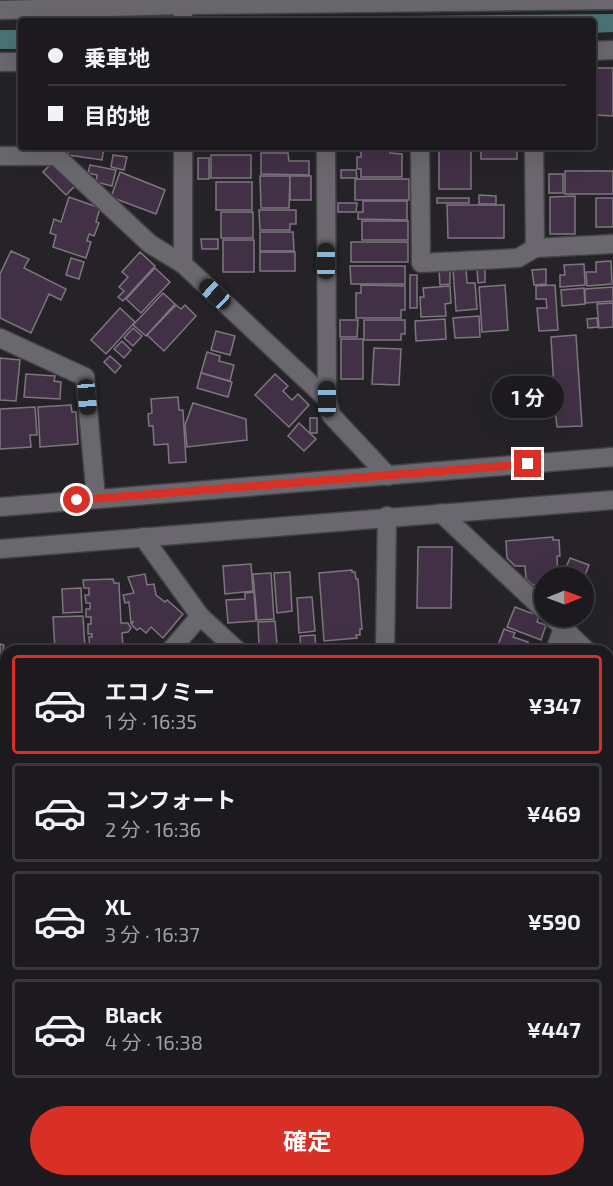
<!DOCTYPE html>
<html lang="ja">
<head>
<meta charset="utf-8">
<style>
  :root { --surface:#1c1a1e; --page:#29272b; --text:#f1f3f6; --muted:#a0a1a4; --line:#3a383c; --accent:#d93025 }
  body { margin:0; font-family:"Exo 2","Noto Sans JP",sans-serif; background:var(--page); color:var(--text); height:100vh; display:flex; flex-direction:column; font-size:22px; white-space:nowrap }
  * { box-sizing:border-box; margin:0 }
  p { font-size:20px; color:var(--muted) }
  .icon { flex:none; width:33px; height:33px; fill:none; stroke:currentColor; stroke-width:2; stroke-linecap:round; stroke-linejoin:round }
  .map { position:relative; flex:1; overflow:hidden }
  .panel { position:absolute; left:0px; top:645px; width:614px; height:542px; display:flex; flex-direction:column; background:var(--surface); border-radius:18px 18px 0 0; box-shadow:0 6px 24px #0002,0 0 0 2px var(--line) }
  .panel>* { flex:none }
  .guide { position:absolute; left:18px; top:18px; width:578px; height:132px; border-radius:6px; box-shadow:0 6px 24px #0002,0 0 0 2px var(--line); display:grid; align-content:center; height:132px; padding:0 30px; background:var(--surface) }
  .needle { width:39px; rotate:89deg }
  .buttons { position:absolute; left:534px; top:567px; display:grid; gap:12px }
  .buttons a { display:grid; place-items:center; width:60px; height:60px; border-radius:50%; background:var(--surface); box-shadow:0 6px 24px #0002,0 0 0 2px var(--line); font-size:30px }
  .end { position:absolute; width:27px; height:27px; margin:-14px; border:8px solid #d93025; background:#fff; box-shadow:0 0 0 3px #fff }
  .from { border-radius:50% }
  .bubble { position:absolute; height:42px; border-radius:21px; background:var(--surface); box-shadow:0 6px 24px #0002,0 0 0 2px var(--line); font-size:20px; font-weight:700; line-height:42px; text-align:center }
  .car { position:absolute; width:18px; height:36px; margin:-18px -9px; border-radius:8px; box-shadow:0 0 4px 2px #0007; background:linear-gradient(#222 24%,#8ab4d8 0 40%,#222 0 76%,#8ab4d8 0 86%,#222 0) }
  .guide b { display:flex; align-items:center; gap:21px; height:57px; font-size:22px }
  .guide b+b { border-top:2px solid var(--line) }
  .guide i { width:15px; height:15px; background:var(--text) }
  ul { padding:10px 0 0; list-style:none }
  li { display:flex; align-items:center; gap:18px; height:99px; margin:0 12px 9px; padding:0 18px; border:3px solid var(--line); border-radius:6px }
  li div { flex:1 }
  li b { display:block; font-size:22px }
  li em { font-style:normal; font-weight:700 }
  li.active { border-color:var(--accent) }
  li>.icon { width:54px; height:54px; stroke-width:1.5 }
  .primary-button { display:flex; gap:12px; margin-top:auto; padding:12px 30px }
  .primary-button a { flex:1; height:69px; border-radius:36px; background:var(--accent); color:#fff; font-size:24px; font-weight:700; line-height:69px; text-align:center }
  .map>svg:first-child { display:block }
  .green { fill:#2e3726 }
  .water { fill:#4b7374 }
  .building { fill:#423046; stroke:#7c777d; stroke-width:1.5 }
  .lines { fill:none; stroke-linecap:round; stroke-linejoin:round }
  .minor-casing { stroke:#424245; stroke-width:21 }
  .minor { stroke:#6a686e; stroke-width:18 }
  .route { stroke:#d93025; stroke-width:8 }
</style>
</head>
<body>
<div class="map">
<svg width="613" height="1186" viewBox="0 0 613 1186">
  <rect width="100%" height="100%" fill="#252328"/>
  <polygon class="green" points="159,1181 159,1180 302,1181 301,1186 155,1186"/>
  <g class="water">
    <polygon points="613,14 613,32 593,33 592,21 189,21 196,18"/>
    <rect x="0" y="30" width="21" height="19"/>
  </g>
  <g class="building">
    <polygon points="596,68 613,68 613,116 596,115"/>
    <polygon points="69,147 104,147 102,160 68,155"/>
    <rect x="215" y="147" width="36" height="4"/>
    <rect x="261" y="147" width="30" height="4"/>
    <polygon points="361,147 390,147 390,153 402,154 402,177 361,177 361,169 357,169 357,157 361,157"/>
    <rect x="439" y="147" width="32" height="42"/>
    <rect x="481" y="147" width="36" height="12"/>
    <polygon points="261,153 288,153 289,161 309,161 309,175 261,174"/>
    <polygon points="113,155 127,157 124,170 111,167"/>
    <rect x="211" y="155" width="40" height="23"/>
    <rect x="198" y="158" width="11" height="21"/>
    <polygon points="53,162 76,185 66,195 43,172"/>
    <polygon points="90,165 116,170 112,186 96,182 97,175 88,173"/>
    <polygon points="341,170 356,170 357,178 341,178"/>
    <rect x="565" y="171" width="48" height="23"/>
    <polygon points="120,172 165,190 156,214 111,197"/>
    <rect x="549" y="174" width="14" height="19"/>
    <polygon points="260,176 290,176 289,208 261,208"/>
    <rect x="290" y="176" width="21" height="24"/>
    <rect x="355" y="179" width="54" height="21"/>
    <rect x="216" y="182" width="36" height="28"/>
    <polygon points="479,195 496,196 496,204 479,204"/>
    <polygon points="575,196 575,234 550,234 550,197"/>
    <polygon points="69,197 100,208 96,222 99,223 94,236 89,234 87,241 91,242 86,258 53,247 56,235 50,233 54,219 61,222"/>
    <rect x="437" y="198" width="32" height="5"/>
    <rect x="596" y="198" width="17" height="29"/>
    <polygon points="363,201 407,201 407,220 358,219 358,212 363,212"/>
    <polygon points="338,203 357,203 356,212 338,212"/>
    <polygon points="447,205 504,205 504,238 448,238"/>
    <polygon points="259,210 296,210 296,224 290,224 290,230 260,230"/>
    <rect x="221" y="212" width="32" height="26"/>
    <rect x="362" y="221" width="46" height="19"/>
    <polygon points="260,232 293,232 294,251 260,251"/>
    <polygon points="201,239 218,239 218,249 202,249"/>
    <rect x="223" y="240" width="31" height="32"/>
    <rect x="351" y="242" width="57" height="20"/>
    <polygon points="11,251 29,259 24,268 66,289 61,300 49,294 31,333 0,318 0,274"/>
    <polygon points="140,252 155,266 123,301 118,297 124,291 119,287 128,277 122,272"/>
    <rect x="260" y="252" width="35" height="19"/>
    <polygon points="71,258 84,262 79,279 66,275"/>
    <polygon points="611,261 612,284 587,286 586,272 596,272 596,262"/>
    <polygon points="584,264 585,285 560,287 560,275 565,275 564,265"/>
    <polygon points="350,266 405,266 405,284 351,284"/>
    <polygon points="155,268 170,282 141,313 126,299"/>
    <polygon points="466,268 467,283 475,283 477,309 456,311 453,269"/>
    <polygon points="485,268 485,282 478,283 477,269"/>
    <polygon points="546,269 546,284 534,285 532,270"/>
    <polygon points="439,271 450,271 450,284 440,285"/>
    <rect x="410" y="275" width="7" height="33"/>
    <polygon points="361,285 405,286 405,310 401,310 401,318 356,318 356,293 361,293"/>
    <polygon points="505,285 508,330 482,332 479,287"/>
    <polygon points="555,285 558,330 539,331 537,308 547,308 546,299 536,299 536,286"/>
    <polygon points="450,286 451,303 445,304 446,316 421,317 420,297 424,297 423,288"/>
    <polygon points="613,287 613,301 585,303 585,289"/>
    <polygon points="584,288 585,304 562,306 561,290"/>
    <polygon points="163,293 175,304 146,336 133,325"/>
    <polygon points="613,303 613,327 599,328 597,304"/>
    <polygon points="176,305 181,309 185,305 196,316 164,351 147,335"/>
    <polygon points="120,308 135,322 106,354 91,340"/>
    <polygon points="479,316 480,337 455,338 453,318"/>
    <polygon points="597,318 598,327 588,328 587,319"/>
    <polygon points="445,319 446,339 416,341 415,321"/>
    <polygon points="340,320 358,320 357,337 340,337"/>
    <polygon points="364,320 405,320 405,334 401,334 401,340 364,340"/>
    <polygon points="133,328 142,336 133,346 124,338"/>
    <polygon points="216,331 235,336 230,355 211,350"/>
    <polygon points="576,335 582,426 557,427 555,408 550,408 548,390 554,389 551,337"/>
    <rect x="341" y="339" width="22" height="40"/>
    <polygon points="122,341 131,350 124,358 114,349"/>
    <polygon points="374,348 401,349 399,385 372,384"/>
    <polygon points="207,352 220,356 219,361 234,365 230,381 201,373"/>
    <polygon points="110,356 121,366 115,373 104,362"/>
    <polygon points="0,358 20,360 16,401 0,400"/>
    <polygon points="201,373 232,382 228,397 197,388"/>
    <polygon points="26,374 55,376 54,381 61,382 60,399 24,397"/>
    <polygon points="275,374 288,386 283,391 292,400 298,394 309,405 289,427 255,395"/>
    <polygon points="178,397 179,410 183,410 186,462 169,463 168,444 154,445 153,426 149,426 148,414 152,413 151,399"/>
    <polygon points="193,403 246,419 247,440 187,447 185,425"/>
    <polygon points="71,405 72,412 76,412 78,444 40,447 38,407"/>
    <polygon points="35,407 37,435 30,435 31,447 0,449 0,409"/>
    <rect x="310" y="418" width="7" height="15"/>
    <polygon points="299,423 316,439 304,451 288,436"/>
    <polygon points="553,537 553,540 559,540 560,556 557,556 558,577 544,578 544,584 533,585 526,579 525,566 515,566 507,558 506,541"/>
    <polygon points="418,547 452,547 451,608 417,608"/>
    <polygon points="570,558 589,565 584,578 562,577"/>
    <polygon points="251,564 253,591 225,594 223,566"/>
    <polygon points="352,570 352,572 355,572 356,579 358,579 362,629 360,629 360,635 356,635 357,638 324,641 319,573"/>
    <polygon points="290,572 292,611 277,613 274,573"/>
    <polygon points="271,573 274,619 257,620 253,574"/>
    <polygon points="145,574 147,585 154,584 156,595 165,602 167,600 183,614 163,638 151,627 146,633 140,628 137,630 132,625 133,622 131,623 129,602 125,603 123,595 134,593 128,577"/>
    <polygon points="113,579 114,583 119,583 121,623 128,623 131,628 128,632 122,633 123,647 119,647 120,651 92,651 90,649 89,637 92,637 92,634 88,634 88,624 91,624 91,617 86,617 86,609 90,609 90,603 86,603 85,595 89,595 89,588 84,588 83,580"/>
    <polygon points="81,588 82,612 63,613 62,589"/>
    <polygon points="254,592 256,621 228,623 226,600 245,599 245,593"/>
    <polygon points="312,597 315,631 299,633 297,598"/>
    <polygon points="515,607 539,616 537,622 546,625 541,640 507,627"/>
    <polygon points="83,616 85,648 55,650 53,617"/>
    <polygon points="275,621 277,644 259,646 258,622"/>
    <polygon points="504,629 515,633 513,637 528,642 526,646 532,648 531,651 496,651"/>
    <polygon points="315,635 316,651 301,651 300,636"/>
    <polygon points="0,644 4,645 3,650 7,651 6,683 0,682"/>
    <polygon points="4,688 6,689 6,723 0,722 0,692 2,693"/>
    <polygon points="608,694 613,699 613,744 608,739"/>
    <polygon points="2,742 6,743 6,776 0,775 0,750"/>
    <polygon points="608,768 613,770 613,820 608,819"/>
    <polygon points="0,777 6,779 6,807 0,806"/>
    <polygon points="0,807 6,809 6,818 0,843"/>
    <polygon points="608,847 613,848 613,896 608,895 610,886 608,885"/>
    <polygon points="608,938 613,943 613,954 608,960"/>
    <polygon points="0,1061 6,1064 6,1084 0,1082"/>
    <polygon points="0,1124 6,1126 6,1162 0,1175"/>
    <polygon points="41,1180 55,1180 67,1186 39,1186"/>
    <polygon points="68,1180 113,1180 110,1186 79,1186"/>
    <polygon points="354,1180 398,1180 397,1186 368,1186"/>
    <polygon points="579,1180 594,1180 595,1186 550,1186 550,1184"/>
  </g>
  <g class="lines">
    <g class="minor-casing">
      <g id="minor">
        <polyline points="183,0 183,21"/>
        <polyline points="0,10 183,5 612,0"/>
        <polyline points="592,51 613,50"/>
        <polyline points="0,62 21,62"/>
        <polyline points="326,147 327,399"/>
        <polyline points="420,147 421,263 518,258 535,248"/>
        <polyline points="534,147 535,248 613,244"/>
        <polyline points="0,156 56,156 150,244 183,264 327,399 331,415 388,476"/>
        <polyline points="183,264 183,147"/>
        <polyline points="0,338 85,377 96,498"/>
        <polyline points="0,507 613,457"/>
        <polyline points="441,513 544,610"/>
        <polyline points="143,537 200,616 238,651"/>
        <polyline points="0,549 613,500"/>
        <polyline points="551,616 587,651"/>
        <polyline points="170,651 200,616"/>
        <polyline points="385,651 387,516"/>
        <polyline points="555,651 563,628"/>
        <polyline points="608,671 613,676"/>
        <polyline points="0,902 6,904"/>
        <polyline points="608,922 613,927"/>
        <polyline points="0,984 6,976"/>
        <polyline points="608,1078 613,1077"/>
        <polyline points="534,1180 535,1186"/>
        <polyline points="143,1186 147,1180"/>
        <polyline points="311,1186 312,1180"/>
      </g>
    </g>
    <use href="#minor" class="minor"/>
  </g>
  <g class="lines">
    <polyline class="route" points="77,500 528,464"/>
  </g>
</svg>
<div class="buttons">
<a><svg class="needle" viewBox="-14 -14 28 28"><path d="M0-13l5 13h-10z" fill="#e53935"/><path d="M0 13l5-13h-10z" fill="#a0a1a4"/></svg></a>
</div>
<i class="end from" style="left:77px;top:500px"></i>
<i class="end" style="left:528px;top:464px"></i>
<div class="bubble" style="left:492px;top:376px;width:72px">1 分</div>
<i class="car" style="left:326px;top:261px;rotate:0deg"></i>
<i class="car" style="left:215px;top:294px;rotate:313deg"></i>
<i class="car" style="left:87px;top:397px;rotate:175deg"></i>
<i class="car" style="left:327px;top:399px;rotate:0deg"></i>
<div class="guide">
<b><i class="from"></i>乗車地</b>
<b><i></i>目的地</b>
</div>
<section class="panel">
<ul>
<li class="active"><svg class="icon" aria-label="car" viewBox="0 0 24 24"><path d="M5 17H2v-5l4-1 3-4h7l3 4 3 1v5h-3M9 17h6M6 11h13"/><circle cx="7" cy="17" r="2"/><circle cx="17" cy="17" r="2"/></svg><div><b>エコノミー</b><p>1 分 · 16:35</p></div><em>¥347</em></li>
<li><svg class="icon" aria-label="car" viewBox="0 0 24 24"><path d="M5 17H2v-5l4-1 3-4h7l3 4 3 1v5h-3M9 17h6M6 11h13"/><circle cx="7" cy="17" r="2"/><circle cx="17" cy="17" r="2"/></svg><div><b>コンフォート</b><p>2 分 · 16:36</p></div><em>¥469</em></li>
<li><svg class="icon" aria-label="car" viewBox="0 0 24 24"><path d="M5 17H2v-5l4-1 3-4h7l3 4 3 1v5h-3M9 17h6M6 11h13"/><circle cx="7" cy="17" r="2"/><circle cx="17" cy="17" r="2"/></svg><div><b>XL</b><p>3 分 · 16:37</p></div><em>¥590</em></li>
<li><svg class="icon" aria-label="car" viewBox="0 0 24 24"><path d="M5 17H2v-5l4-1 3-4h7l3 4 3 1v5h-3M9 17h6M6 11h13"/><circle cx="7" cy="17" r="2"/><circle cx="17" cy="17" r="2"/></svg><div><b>Black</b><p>4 分 · 16:38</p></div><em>¥447</em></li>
</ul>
<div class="primary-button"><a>確定</a></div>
</section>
</div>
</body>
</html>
